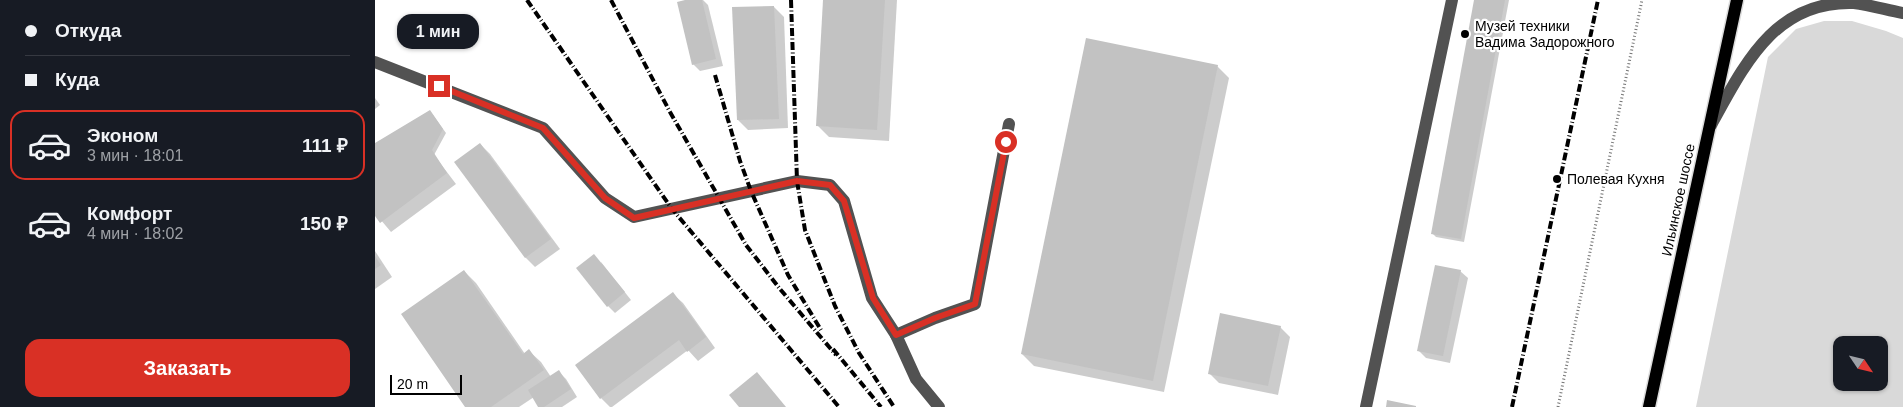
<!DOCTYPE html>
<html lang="ru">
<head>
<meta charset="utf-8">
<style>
  :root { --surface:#171b24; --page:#242831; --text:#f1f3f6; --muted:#9ea1a6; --line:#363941; --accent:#d93025 }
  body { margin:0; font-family:Helvetica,sans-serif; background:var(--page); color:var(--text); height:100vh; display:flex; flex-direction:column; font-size:19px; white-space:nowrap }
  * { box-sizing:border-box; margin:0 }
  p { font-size:16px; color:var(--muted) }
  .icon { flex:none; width:28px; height:28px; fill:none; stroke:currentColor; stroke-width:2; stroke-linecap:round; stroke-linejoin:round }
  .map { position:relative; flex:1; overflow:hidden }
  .sheet { display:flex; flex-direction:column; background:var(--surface); width:375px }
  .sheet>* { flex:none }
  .hud { display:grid; align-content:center; height:110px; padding:0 25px; background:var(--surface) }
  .needle { width:32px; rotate:125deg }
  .buttons { position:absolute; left:1458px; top:336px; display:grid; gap:10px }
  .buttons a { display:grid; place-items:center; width:55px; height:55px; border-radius:10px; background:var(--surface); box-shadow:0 1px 4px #0004; font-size:25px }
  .scale { position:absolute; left:15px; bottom:12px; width:72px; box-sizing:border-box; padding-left:5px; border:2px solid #000; border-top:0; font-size:14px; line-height:18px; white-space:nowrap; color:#000; -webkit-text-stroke:4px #fff; paint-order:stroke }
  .end { position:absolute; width:22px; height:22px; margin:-11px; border:6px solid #d93025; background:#fff; box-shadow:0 0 0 2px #fff }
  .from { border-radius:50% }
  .bubble { position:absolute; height:35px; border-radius:15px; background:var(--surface); box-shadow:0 1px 4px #0004; font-size:16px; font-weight:600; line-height:35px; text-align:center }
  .hud b { display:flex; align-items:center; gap:18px; height:48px; font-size:19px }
  .hud b+b { border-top:1px solid var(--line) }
  .hud i { width:12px; height:12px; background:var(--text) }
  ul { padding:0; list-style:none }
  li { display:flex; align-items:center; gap:15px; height:70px; margin:0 10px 8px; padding:0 15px; border:2px solid transparent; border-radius:15px }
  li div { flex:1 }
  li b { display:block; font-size:19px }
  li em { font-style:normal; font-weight:600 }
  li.selected { border-color:var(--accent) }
  li>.icon { width:45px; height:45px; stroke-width:1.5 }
  .cta { display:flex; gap:10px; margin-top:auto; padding:10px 25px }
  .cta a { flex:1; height:58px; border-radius:15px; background:var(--accent); color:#fff; font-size:20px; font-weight:600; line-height:58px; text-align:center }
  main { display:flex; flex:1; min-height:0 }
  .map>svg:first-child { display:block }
  .green { fill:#d9d9d9; fill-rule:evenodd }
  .shadow { fill:#0003 }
  .building { fill:#c2c2c2 }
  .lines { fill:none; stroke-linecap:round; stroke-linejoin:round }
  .major-casing { stroke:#dbdbdb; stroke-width:15 }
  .path { stroke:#747474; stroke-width:3; stroke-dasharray:1 2.5; stroke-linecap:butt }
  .minor { stroke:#525252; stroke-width:12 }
  .major { stroke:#000; stroke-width:12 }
  .rail { stroke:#000; stroke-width:4; stroke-dasharray:8 2.5 1 2.5; stroke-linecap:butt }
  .route { stroke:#d93025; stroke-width:6 }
  .poi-dot { fill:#000; stroke:#fff; stroke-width:2 }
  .labels { text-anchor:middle; stroke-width:4.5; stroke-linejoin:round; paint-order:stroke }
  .poi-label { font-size:14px; fill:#000; stroke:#fff; text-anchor:start }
  .street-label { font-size:14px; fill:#000; stroke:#fff }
</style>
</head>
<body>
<main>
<section class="sheet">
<div class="hud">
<b><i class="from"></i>Откуда</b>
<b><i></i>Куда</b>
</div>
<ul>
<li class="selected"><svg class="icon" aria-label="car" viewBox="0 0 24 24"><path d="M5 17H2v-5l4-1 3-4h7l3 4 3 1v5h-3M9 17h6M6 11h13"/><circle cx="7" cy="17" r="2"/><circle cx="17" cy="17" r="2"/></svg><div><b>Эконом</b><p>3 мин · 18:01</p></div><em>111 ₽</em></li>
<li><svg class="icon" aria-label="car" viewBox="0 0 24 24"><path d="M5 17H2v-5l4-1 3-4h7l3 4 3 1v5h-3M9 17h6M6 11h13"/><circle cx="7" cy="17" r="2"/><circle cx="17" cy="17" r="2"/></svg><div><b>Комфорт</b><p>4 мин · 18:02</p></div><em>150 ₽</em></li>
</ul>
<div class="cta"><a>Заказать</a></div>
</section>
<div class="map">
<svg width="1528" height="407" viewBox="0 0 1528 407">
  <rect width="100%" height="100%" fill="#fff"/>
  <path class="green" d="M1449,21H1477L1511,31L1528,38V407H1321L1393,57L1421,29ZM1466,345H1504V382H1466Z"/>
  <g class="shadow">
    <polygon points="315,0 328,0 333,5 348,66 325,71 318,64"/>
    <polygon points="450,0 522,0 514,141 454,137 442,125"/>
    <polygon points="1100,0 1134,0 1089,242 1061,237 1057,233"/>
    <polygon points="399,7 409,17 413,128 373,130 363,120"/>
    <polygon points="842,66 854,78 789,392 659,366 647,354"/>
    <polygon points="0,98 5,105 0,109"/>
    <polygon points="58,115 71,133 59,155 81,184 16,232 0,213 0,145"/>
    <polygon points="105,144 115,154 185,249 160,267 150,257"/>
    <polygon points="0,251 17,277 0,289"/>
    <polygon points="226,262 256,300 240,313 233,306"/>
    <polygon points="89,271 101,283 150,354 154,351 166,362 176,377 184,372 191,379 202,397 187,407 165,407 159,397 144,407 92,407"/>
    <polygon points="1085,271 1093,278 1075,363 1051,358 1043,350"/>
    <polygon points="298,294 308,303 340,348 323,361 313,350 237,407 235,407 226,398"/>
    <polygon points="905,327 915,337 903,395 844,383 834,373"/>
  </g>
  <g class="building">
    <polygon points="310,0 327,0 341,59 317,65 302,2"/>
    <polygon points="448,0 510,0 502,130 441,126"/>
    <polygon points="1099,0 1130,0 1086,239 1056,234"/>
    <polygon points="399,6 404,119 362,120 357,7"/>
    <polygon points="711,38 843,65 778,381 646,354"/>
    <polygon points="55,110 68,129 57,150 72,173 5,223 0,216 0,143"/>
    <polygon points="105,143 176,239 150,258 79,162"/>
    <polygon points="219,254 250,292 232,307 201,268"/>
    <polygon points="0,256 6,265 0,269"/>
    <polygon points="1060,265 1086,270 1068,356 1042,351"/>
    <polygon points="89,270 148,354 154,349 169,370 116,407 90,407 26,314"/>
    <polygon points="298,292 331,337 312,352 304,340 225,399 200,365"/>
    <polygon points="845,313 906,326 893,386 833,374"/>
    <polygon points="184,370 196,389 169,407 163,407 153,390"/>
    <polygon points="382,372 411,407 364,407 354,395"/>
    <polygon points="1012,400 1041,406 1041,407 1011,407"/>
  </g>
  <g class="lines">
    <g class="major-casing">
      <polyline id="major" points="1274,407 1362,0"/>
    </g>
    <polyline class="path" points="1183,407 1267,0"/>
    <g class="minor">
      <polyline points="0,62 168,128 230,198 259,217 422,181 455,185 469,201 497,298 521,335 541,379 564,407"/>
      <path d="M1336,125C1369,66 1399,0 1479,3C1495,5 1512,10 1528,13"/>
      <polyline points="521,335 560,318 600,304 634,124"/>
      <polyline points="991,407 1077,0"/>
    </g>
    <use href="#major" class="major"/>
    <g class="rail">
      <polyline points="152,0 297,209 464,407"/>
      <polyline points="236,0 295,112 371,245 405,289 461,355"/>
      <polyline points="416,0 422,181 430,230 460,306 484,353 519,407"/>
      <polyline points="340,75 365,161 376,191 413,275 446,330"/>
      <polyline points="458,349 506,407"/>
      <polyline points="1137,407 1223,0"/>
    </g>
  </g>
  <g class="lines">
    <polyline class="route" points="64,86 168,128 230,198 259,218 422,181 455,185 469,201 498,298 521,335 560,318 600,304 631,142"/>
  </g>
  <g class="poi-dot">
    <circle cx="1090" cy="34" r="5"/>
    <circle cx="1182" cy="179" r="5"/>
  </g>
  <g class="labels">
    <g class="poi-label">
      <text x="1100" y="31">Музей техники<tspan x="1100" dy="16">Вадима Задорожного</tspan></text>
      <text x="1192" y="184">Полевая Кухня</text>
    </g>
    <g class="street-label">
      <text transform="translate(1303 200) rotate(-78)" y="5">Ильинское шоссе</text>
    </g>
  </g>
</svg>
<div class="buttons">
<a><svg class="needle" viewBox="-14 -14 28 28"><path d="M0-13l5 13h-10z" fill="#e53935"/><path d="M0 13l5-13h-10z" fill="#9ea1a6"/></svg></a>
</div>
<div class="scale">20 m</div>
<i class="end from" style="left:631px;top:142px"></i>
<i class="end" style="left:64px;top:86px"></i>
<div class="bubble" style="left:22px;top:14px;width:82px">1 мин</div>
</div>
</main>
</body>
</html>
